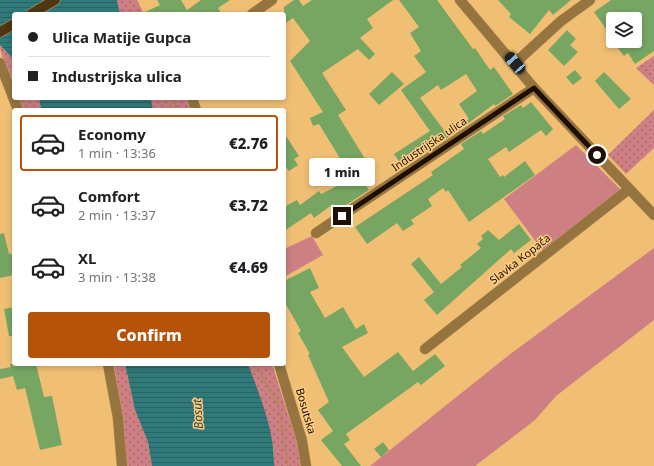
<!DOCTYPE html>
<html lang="en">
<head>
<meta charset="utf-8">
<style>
  :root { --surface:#fff; --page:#f6f6f6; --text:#202124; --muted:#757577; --line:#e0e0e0; --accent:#b45309 }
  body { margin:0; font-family:"Noto Sans",sans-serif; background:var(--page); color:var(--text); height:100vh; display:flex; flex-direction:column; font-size:15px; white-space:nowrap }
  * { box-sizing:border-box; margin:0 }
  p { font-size:13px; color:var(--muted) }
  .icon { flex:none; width:22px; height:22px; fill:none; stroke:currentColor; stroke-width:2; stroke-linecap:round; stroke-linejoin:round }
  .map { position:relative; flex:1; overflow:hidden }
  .side { position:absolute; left:12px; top:108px; width:274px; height:258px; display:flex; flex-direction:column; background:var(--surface); border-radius:4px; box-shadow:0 2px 6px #0003 }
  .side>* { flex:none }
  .top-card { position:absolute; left:12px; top:12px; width:274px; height:88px; border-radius:4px; box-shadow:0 2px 6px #0003; display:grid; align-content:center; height:88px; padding:0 16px; background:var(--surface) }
  .buttons { position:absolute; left:606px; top:12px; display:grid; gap:8px }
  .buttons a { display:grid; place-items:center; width:36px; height:36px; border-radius:4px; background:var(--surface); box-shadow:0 2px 6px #0003; font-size:20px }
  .end { position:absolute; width:18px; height:18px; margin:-9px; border:5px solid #1e1000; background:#fff; box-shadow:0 0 0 2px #fff }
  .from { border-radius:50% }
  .bubble { position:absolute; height:28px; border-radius:4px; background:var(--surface); box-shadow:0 2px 6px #0003; font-size:13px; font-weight:800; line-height:28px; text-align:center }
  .car { position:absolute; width:12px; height:24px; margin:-12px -6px; border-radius:5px; box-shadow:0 0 3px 1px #0007; background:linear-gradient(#222 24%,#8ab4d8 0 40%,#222 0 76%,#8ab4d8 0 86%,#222 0) }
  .top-card b { display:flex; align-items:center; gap:14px; height:38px; font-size:15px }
  .top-card b+b { border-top:1px solid var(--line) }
  .top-card i { width:10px; height:10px; background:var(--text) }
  ul { padding:7px 0 0; list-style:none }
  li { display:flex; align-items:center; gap:12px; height:56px; margin:0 8px 6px; padding:0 8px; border:2px solid transparent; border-radius:4px }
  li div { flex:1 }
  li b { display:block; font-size:15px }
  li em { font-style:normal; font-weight:800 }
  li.selected { border-color:var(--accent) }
  li>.icon { width:36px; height:36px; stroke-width:1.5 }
  .cta { display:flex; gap:8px; margin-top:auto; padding:8px 16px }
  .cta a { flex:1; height:46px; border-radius:4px; background:var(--accent); color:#fff; font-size:16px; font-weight:800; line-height:46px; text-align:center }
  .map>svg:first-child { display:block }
  .grass { fill:url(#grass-dots) }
  .garden { fill:#cd7f83 }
  .water { fill:url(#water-rules) }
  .building { fill:#77a663 }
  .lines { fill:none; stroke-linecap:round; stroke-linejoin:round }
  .minor-casing { stroke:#caa05f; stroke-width:11 }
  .major-casing { stroke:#caa05f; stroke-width:11 }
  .path { stroke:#b08950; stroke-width:2; stroke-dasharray:4 2; stroke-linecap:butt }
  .minor { stroke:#957440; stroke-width:10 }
  .major { stroke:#4e3712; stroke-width:10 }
  .route { stroke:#1e1000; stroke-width:5 }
  .labels { text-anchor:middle; stroke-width:3; stroke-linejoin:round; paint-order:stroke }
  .street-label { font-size:11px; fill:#1e1000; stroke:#fdcc81 }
  .water-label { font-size:12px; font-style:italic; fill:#243c3c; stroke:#fdcc81 }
</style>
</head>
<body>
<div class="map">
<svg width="654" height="466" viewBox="0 0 654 466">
  <defs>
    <pattern id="grass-dots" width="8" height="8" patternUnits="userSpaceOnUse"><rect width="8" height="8" fill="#cd7f83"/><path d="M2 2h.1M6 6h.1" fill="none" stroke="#a66769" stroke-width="1.8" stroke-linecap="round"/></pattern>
    <pattern id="water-rules" width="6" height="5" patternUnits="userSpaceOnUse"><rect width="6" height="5" fill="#317a7b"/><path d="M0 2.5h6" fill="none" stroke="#296362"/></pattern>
  </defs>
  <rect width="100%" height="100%" fill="#f0bf74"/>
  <g class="grass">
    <polygon points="117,0 137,0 144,14 120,14"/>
    <path d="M0,45L14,60V84C11,70 0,59 0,45Z"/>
    <polygon points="654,56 654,85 636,68"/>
    <polygon points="18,98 39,98 41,110 22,110"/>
    <polygon points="151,98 187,98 190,110 153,110"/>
    <polygon points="654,110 654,148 626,174 608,155"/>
    <polygon points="114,364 125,364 135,410 148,442 152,466 125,466 123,424"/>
    <polygon points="247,364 272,364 297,442 301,466 274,466 274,450"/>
  </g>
  <g class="garden">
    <polygon points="576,145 621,190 543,251 504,199"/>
    <polygon points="312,236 323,255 284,277 284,249"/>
    <polygon points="654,248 654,320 556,396 535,420 475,466 370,466 509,355"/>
  </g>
  <g class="water">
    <polygon points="0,0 117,0 120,14 14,14 14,60 0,45"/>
    <polygon points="39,98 151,98 153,110 41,110"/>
    <path d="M125,364H248C260,397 275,431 274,466H152L148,442L135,410Z"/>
  </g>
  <g class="building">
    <polygon points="157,0 181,0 187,10 201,0 230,0 218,8 222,14 141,14 160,5"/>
    <polygon points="294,0 299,0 303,6 312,0 393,0 367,19 373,28 360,38 375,54 369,60 358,49 322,73 346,110 338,115 367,162 355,169 369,190 337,211 333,204 314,218 311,213 284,231 284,207 297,200 300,205 319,191 321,194 339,185 338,183 348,177 338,162 341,160 319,124 313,126 310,118 323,112 290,61 310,41 293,18 284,24 284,7"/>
    <polygon points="399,0 437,0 473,49 475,48 490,70 494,67 513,94 495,106 494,104 454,134 452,131 469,119 459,104 477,91 466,74 441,90 438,85 420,98 449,137 403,167 394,154 430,131 401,90 426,72 414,56 421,51 410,33 419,27"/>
    <polygon points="498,0 571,0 553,15 549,10 530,34 509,17 511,14"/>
    <polygon points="611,0 654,0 654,51 635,64 628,53 624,56 617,47 626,41 635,41 635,19 613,19 613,39 594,12"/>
    <polygon points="567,30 576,39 570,45 578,52 564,66 548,50"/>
    <polygon points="575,70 582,78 573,85 566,77"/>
    <polygon points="392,72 404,84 379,105 369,94"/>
    <polygon points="604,72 631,99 619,109 595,81"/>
    <polygon points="531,102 553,129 546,136 541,130 509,152 506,147 488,159 500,177 503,175 504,177 525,161 535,175 469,222 448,190 446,192 443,188 428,199 432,206 411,220 414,224 403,231 397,223 367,244 355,227 433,175 431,172 464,149 461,144 481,131 483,134 505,119 503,116 521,105 523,108"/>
    <polygon points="284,133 299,156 294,159 298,165 289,171 284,165"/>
    <polygon points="519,224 531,240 514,253 511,249 437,315 424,300 434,292 411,264 419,257 441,284 462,267 460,265 481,248 477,244 483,239 481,236 488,230 499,240"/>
    <polygon points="4,233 9,254 14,253 14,275 0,278 0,234"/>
    <polygon points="310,268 319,288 310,292 325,318 343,307 356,329 364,324 368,333 342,347 364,377 398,352 413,371 435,354 445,366 421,385 418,382 346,434 350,440 344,444 361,466 342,466 321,440 333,431 318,410 329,402 308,355 310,354 298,333 301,331 284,301 284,281"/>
    <polygon points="14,307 14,336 9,336 4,309"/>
    <polygon points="10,364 36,364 44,397 52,396 62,445 40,450 25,388 17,390 13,376 0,379 0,369 11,367"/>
    <polygon points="383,442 389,450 381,457 374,449"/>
  </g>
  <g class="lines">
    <g class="minor-casing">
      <g id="minor">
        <polyline points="460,0 534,88 654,215"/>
        <polyline points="252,14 272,0"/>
        <polyline points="0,63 18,110"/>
        <polyline points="515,63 561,21 590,0"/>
        <polyline points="192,98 196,110"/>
        <polyline points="316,233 534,88"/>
        <polyline points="425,349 629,189"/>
        <polyline points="108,364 118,418 122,466"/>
        <polyline points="279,364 302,441 306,466"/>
      </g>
    </g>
    <g class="major-casing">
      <g id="major">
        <polyline points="31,14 55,0"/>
        <polyline points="0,32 14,24"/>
      </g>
    </g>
    <g class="path">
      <polyline points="173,98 177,110"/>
      <polyline points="255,364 278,404 288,466"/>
    </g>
    <use href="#minor" class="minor"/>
    <use href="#major" class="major"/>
  </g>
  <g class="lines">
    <polyline class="route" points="342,216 534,88 597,155"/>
  </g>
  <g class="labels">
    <g class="street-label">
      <text transform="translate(429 144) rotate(-34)" y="4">Industrijska ulica</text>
      <text transform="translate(520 259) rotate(-38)" y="4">Slavka Kopača</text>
      <text transform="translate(306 411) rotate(74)" y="4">Bosutska</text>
    </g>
    <g class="water-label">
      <text transform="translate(198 414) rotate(-94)" y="4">Bosut</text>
    </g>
  </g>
</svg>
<div class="buttons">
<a><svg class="icon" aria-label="layers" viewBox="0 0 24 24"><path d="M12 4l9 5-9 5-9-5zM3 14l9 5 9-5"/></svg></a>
</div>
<i class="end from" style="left:597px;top:155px"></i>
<i class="end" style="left:342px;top:216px"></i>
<div class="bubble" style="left:309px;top:158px;width:66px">1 min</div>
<i class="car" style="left:515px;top:63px;rotate:319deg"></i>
<div class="top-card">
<b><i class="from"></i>Ulica Matije Gupca</b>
<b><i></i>Industrijska ulica</b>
</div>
<section class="side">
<ul>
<li class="selected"><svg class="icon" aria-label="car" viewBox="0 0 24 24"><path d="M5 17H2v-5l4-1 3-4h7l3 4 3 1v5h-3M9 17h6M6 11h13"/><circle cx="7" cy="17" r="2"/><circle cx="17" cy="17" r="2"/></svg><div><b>Economy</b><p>1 min · 13:36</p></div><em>€2.76</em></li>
<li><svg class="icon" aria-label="car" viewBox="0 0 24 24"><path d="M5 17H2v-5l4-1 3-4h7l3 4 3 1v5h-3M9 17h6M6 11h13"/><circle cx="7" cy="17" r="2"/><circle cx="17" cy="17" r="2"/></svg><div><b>Comfort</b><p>2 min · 13:37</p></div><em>€3.72</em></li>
<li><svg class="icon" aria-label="car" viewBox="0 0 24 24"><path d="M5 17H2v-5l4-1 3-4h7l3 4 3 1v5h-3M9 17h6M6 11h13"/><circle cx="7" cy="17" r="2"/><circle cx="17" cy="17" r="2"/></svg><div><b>XL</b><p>3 min · 13:38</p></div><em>€4.69</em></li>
</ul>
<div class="cta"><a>Confirm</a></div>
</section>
</div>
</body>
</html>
